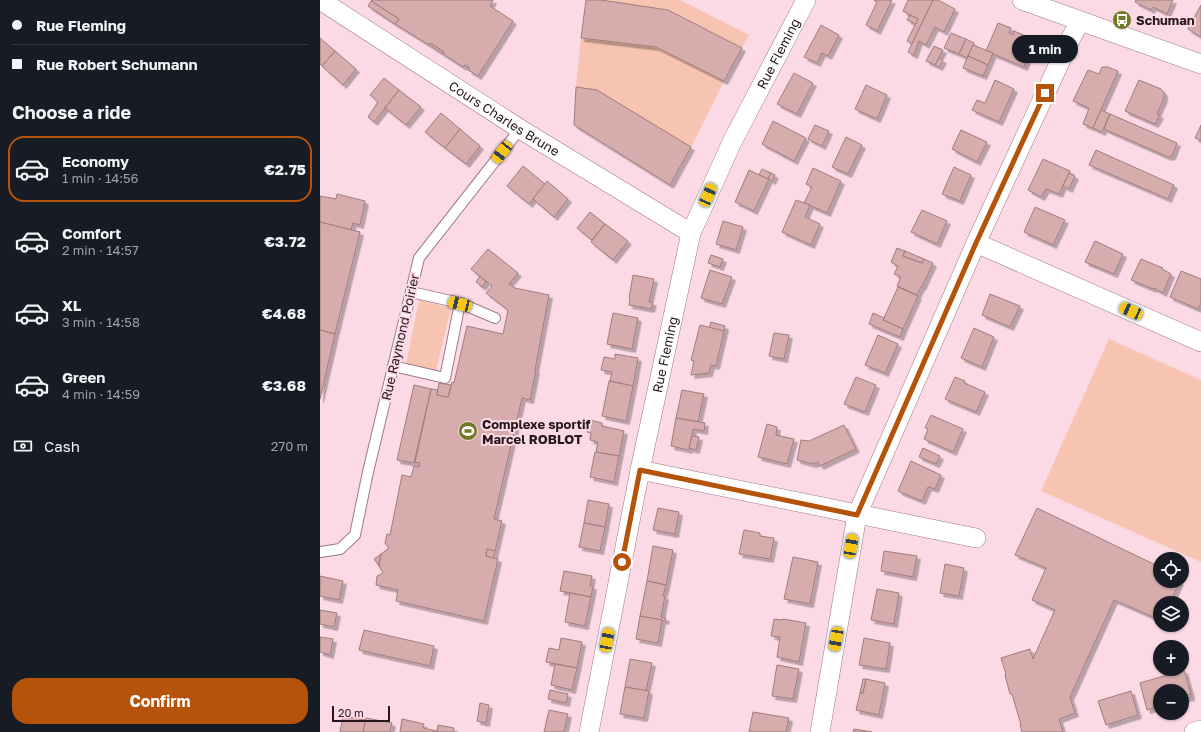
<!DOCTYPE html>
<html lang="en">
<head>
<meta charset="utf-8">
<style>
  :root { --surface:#171b24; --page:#20242c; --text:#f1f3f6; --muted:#9ea1a6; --line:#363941; --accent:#b45309 }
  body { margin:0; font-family:"Golos Text",sans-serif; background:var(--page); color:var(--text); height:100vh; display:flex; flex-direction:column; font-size:15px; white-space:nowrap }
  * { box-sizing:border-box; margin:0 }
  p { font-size:13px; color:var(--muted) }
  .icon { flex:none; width:22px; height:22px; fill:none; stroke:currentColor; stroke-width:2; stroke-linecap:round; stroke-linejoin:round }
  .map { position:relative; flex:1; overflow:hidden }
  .drawer { display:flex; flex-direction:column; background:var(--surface); width:320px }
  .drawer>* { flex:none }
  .top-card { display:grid; align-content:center; height:88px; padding:0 12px; background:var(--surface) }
  .tools { position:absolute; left:833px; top:552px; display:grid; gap:8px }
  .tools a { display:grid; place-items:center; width:36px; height:36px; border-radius:50%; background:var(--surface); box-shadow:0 1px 3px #0004; font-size:20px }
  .scale { position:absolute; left:12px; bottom:10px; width:58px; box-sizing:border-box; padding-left:4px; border:2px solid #25171c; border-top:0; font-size:11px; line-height:14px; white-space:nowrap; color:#25171c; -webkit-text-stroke:3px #fbdae6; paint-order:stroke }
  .end { position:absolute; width:18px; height:18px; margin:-9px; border:5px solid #b45309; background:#fff; box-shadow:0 0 0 2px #fff }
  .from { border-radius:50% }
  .bubble { position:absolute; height:28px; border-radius:14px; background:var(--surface); box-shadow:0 1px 3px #0004; font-size:13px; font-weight:700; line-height:28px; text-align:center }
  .car { position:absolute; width:12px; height:24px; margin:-12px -6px; border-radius:5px; box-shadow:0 0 3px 1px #0007; background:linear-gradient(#f5c518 24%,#345 0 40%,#f5c518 0 76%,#345 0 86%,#f5c518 0) }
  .top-card b { display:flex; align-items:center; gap:14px; height:38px; font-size:15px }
  .top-card b+b { border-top:1px solid var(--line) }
  .top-card i { width:10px; height:10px; background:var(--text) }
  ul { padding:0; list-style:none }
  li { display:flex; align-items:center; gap:12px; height:66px; margin:0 8px 6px; padding:0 4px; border:2px solid transparent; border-radius:16px }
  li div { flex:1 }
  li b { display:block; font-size:15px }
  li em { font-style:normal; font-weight:700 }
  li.current { border-color:var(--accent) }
  li>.icon { width:36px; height:36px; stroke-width:1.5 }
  h2 { padding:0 12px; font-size:18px; line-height:48px }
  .pay { display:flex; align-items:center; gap:10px; height:44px; padding:0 12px; font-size:15px }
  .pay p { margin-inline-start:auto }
  .cta { display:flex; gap:8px; margin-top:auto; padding:8px 12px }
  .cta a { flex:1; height:46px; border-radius:16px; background:var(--accent); color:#fff; font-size:16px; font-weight:700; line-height:46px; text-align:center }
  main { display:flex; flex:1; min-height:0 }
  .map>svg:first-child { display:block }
  .green { fill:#f6c4b1 }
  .building { fill:#d6acac; stroke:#a27b7b; filter:url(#shadow) }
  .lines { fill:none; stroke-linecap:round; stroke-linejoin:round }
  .service-casing { stroke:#9e7987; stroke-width:12 }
  .minor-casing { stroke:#9e7987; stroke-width:20 }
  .service { stroke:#fff; stroke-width:10 }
  .minor { stroke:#fff; stroke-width:19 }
  .route { stroke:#b45309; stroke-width:5 }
  .labels { text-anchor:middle; stroke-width:4; stroke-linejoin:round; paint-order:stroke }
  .poi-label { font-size:13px; font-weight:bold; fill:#25171c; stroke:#fbdae6; text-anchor:start }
  .street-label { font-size:13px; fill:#25171c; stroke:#fbdae6 }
</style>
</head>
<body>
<main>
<section class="drawer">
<div class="top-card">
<b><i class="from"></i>Rue Fleming</b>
<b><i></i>Rue Robert Schumann</b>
</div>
<h2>Choose a ride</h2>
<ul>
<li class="current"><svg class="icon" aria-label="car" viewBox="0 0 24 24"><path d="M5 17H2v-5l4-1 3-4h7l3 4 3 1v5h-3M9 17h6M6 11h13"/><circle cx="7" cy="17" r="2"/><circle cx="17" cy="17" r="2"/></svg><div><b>Economy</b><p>1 min · 14:56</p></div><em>€2.75</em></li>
<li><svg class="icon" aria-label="car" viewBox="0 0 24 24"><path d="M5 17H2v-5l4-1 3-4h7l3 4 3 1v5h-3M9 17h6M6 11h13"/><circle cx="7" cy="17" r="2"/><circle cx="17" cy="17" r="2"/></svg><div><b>Comfort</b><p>2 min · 14:57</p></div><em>€3.72</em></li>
<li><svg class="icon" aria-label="car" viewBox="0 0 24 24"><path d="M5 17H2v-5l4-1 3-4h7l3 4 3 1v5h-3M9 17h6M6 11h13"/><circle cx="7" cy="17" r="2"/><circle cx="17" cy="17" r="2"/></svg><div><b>XL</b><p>3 min · 14:58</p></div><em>€4.68</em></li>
<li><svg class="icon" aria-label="car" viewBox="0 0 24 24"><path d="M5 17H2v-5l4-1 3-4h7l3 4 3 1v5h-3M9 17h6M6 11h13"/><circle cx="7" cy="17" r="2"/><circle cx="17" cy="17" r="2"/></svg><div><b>Green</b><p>4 min · 14:59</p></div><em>€3.68</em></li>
</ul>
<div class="pay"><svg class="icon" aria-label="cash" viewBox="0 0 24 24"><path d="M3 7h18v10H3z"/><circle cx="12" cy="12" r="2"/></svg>Cash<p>270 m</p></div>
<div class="cta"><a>Confirm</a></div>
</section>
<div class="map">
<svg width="881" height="732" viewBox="0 0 881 732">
  <defs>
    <filter id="shadow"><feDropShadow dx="3.5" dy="3.5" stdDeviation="0" flood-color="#0004"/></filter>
  </defs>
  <rect width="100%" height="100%" fill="#fbdae6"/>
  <g class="green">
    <polygon points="281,0 360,0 429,35 422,48 348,10"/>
    <polygon points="261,38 336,47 404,81 371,147 277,90 256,87"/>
    <polygon points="99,300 131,308 116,371 86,365"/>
    <polygon points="789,339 881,380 881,562 721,491"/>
  </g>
  <g class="building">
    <polygon points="52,0 173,0 170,6 193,21 158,76 148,70 150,68 145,65 143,67 123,54 124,52 110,43 109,45 75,24 79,19 51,1"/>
    <polygon points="266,0 281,0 348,10 422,48 404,81 336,47 261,38"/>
    <polygon points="554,0 572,0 557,31 546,25 557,2"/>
    <polygon points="588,0 613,0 592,44 587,41 598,19 583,11"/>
    <polygon points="613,0 618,0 635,9 624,32 615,27 606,45 599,41 594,55 588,52"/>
    <polygon points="816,0 853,0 847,14 833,7 831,10 815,2"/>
    <polygon points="51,1 79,19 75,24 48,6"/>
    <polygon points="881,5 881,37 868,29"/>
    <polygon points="590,15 598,19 596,24 587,20"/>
    <polygon points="678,23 691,28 689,33 693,35 694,31 715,40 704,67 666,51"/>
    <polygon points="501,25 519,35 508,56 502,53 497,63 484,57"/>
    <polygon points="631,33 646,39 639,54 624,48"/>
    <polygon points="0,38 15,51 2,66 0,64"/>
    <polygon points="646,39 654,43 647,58 639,54"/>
    <polygon points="110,43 124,52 123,54 109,45"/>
    <polygon points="653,45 673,53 668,65 648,56"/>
    <polygon points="614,46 623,50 615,65 606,61"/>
    <polygon points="15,51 36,69 23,85 2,66"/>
    <polygon points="648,56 668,65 663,76 643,68"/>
    <polygon points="619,58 623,60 619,67 615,65"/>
    <polygon points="782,67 788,67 798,71 773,128 763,124 769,108 753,101 768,70 779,74"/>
    <polygon points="474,73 493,83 477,114 457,104"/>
    <polygon points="64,78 79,90 54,122 48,117 58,102 50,95"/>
    <polygon points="675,80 694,89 679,122 652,110 657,100 665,103"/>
    <polygon points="819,80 841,89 844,93 844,98 837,114 840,115 835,124 805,111"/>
    <polygon points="546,85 567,95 557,119 535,109"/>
    <polygon points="256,87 277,90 371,147 350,185 254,125"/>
    <polygon points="79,90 101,107 86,125 65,108"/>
    <polygon points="781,110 790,114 782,132 773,128"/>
    <polygon points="121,113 140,129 125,148 105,132"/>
    <polygon points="790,114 857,143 852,156 848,157 784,129"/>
    <polygon points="453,121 486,138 474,161 442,144"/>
    <polygon points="495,125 509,131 502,146 488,139"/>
    <polygon points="881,125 881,141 875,138"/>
    <polygon points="140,129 160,146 146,164 125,148"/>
    <polygon points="641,130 667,142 657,162 632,149"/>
    <polygon points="526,137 542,145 528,174 512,167"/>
    <polygon points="776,150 854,185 848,199 769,165"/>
    <polygon points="723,159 750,171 739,194 726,189 721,197 708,190"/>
    <polygon points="203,166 225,184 209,204 187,186"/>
    <polygon points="634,167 651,175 640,201 622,194"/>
    <polygon points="493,168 521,181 507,213 484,203 492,187 486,184"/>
    <polygon points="442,169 451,173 448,179 439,175"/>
    <polygon points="429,170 448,179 451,173 455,175 452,181 449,179 434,211 415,202"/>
    <polygon points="749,173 755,176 749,189 743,186"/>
    <polygon points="227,181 248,199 234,217 213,199"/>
    <polygon points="17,194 45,201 40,225 33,223 31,230 0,222 0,196 16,199"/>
    <polygon points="476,200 490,205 485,217 500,224 491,245 462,232"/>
    <polygon points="715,207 745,220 733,245 704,232"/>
    <polygon points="602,210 627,221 617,244 591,232"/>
    <polygon points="270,212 285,224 272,240 257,228"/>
    <polygon points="403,221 423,227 416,250 396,244"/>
    <polygon points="0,222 40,232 15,334 0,330"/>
    <polygon points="285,224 308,241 293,260 271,242"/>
    <polygon points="775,241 803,254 794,274 765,262"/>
    <polygon points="577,248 585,251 583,256 602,263 604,259 613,263 602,287 601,287 597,295 577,286 581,277 574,274 578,266 571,262"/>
    <polygon points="168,249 198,273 189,284 195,288 229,295 215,370 216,370 210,400 202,398 174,519 182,521 175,551 167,549 166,556 178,559 164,621 76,601 78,590 56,585 57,576 63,573 59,566 61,554 69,548 65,543 67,534 70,535 82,475 91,477 94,466 99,467 100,463 95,462 111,389 118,390 117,395 128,397 132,382 134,383 147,326 183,334 188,310 166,293 172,286 151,269"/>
    <polygon points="585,251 604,259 602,263 583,256"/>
    <polygon points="391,255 403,259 400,267 388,263"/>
    <polygon points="821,259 843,268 842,269 851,274 843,293 834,288 833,289 811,280"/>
    <polygon points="390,270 412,277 402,304 381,298"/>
    <polygon points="861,271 881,279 881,303 878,309 850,297"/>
    <polygon points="313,275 334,279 329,302 333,302 331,309 309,305 310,298 309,298"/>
    <polygon points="160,276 166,282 162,287 156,282"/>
    <polygon points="578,287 598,296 583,329 563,320"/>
    <polygon points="670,294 700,306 690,327 662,315"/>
    <polygon points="293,313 318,318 312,349 287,344"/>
    <polygon points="553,313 564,318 563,320 583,329 580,337 549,324"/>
    <polygon points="391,322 405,326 404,331 389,328"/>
    <polygon points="380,325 404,331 396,366 391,365 389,373 371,375 374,361 371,360"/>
    <polygon points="654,328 674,337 662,367 641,358"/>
    <polygon points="0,330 15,334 0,399"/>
    <polygon points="454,333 469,335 464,359 449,356"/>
    <polygon points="558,335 578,344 565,373 545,365"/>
    <polygon points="295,354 318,358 313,386 290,381 292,372 281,370 284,357 295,359"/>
    <polygon points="536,377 556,385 545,412 524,404"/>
    <polygon points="635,377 645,381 644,383 665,392 656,412 625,399"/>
    <polygon points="289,381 313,386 306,421 282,416"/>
    <polygon points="119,383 131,385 128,397 117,395"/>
    <polygon points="94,385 111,389 94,463 77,460"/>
    <polygon points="362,390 384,394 378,422 356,418"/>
    <polygon points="611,415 643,429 633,452 604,439 608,429 605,428"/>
    <polygon points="356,418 385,423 384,431 373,429 369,450 351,446"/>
    <polygon points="270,420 282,423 282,426 304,431 299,456 276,452 278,442 270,440 271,433 267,432"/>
    <polygon points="447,424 457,427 456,435 474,439 467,464 438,457"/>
    <polygon points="524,425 536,449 500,466 498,462 493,464 477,460 481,440 489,441"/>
    <polygon points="372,436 379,437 376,450 369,448"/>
    <polygon points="603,448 620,456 616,464 599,457"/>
    <polygon points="275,452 299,456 294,482 270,477"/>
    <polygon points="591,461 621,475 615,489 608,487 602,501 578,491"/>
    <polygon points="268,500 289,504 285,527 264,523"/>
    <polygon points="338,508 359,512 355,534 333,530"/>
    <polygon points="717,508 840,567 840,581 860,581 850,603 840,603 840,620 794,600 750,697 755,713 739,719 743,732 702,732 700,725 701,725 692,694 690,694 685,675 686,674 681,658 710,649 713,659 735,610 712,600 726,568 695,555"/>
    <polygon points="264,523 285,527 280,551 259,547"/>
    <polygon points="424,530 440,533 440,536 454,538 450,559 419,554"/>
    <polygon points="333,546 353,550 346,585 327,581"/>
    <polygon points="167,549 175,551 173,558 166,556"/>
    <polygon points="564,551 597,556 593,577 561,571"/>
    <polygon points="61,554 59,563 59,566 54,559"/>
    <polygon points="473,557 498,562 490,604 464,599"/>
    <polygon points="625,564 644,568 639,596 620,593"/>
    <polygon points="244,571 272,576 270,586 273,586 271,597 240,591"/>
    <polygon points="0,576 23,581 19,600 0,596"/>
    <polygon points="327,581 346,585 343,596 345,596 341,617 346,618 345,621 320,616"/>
    <polygon points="557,589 579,593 574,624 551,620"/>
    <polygon points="250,593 271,597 265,626 245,622"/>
    <polygon points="0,610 17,613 14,627 0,624"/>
    <polygon points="320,616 342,620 338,643 316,639"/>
    <polygon points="454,619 463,620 463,619 486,623 479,662 457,657 460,637 451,636"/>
    <polygon points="44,630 114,646 110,666 39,650"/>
    <polygon points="0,637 13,639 10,655 0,652"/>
    <polygon points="241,638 262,642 257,668 226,662 229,648 239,650"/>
    <polygon points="544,638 570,643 566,669 539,665"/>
    <polygon points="310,659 332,663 326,691 305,687"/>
    <polygon points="235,664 257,668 252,690 231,685"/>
    <polygon points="457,665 479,669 473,699 452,696"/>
    <polygon points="864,670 871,694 862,696 862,691 840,691 840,706 827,710 820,683"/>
    <polygon points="543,679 546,679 543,693 540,693"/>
    <polygon points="546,679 565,683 559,715 536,710 540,693 543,693"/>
    <polygon points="305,687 329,691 324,718 300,714"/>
    <polygon points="230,690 248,694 246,703 228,699"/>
    <polygon points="811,691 818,715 786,725 778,701"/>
    <polygon points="871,694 871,697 862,699 862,696"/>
    <polygon points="160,703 169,705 166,723 157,721"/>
    <polygon points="229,710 248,714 244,732 224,732"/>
    <polygon points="433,712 469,718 466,732 429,732"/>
    <polygon points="23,716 46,720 43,732 20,732"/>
    <polygon points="46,718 72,723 70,732 43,732"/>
    <polygon points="82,719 104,724 103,728 117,731 117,732 80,732"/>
    <polygon points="118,725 134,728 133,732 117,732"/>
    <polygon points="534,729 552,732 533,732"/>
  </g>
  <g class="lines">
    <g class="service-casing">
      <g id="service">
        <polyline points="91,292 140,303 175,318"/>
        <polyline points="73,366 125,378 140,303"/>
        <polyline points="0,552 20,549 35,535 48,472 99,258 200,129"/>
      </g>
    </g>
    <g class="minor-casing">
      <g id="minor">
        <path id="s1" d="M0,0L200,129L371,233"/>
        <polyline points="702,0 881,64"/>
        <polyline points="656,243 881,342"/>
        <polyline points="320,470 656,538"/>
        <path id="s2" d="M269,732L320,470L371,233L412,142L486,0"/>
        <polyline points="500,732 537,515 656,243 751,38 760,21"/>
        <polyline points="874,732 881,730"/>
      </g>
    </g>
    <use href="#service" class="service"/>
    <use href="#minor" class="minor"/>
  </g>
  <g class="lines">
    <polyline class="route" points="302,562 320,470 537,515 656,243 725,93"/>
  </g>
  <defs>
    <g id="bus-disc" transform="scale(1)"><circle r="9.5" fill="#707924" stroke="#fbdae6"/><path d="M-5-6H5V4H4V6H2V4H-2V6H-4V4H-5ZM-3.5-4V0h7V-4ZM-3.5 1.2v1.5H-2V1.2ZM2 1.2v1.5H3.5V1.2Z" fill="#fff"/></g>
    <g id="stadium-disc" transform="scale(1)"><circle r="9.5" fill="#707924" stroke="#fbdae6"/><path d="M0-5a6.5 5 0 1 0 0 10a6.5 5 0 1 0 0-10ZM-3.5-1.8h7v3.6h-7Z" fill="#fff"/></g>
  </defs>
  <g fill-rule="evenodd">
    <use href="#bus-disc" x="802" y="20"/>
    <use href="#stadium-disc" x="148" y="431"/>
  </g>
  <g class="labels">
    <g class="poi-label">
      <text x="816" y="25">Schuman</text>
      <text x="162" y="429">Complexe sportif<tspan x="162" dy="15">Marcel ROBLOT</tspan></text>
    </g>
    <g class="street-label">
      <text dy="5" stroke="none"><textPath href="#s2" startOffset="709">Rue Fleming</textPath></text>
      <text dy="5" stroke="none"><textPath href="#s1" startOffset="219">Cours Charles Brune</textPath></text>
      <text transform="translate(80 337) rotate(-77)" y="5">Rue Raymond Poirier</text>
      <text dy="5" stroke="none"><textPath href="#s2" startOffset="385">Rue Fleming</textPath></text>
    </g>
  </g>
</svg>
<div class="tools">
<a><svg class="icon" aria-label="locate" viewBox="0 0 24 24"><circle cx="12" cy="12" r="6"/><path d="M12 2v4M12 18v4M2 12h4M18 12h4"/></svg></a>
<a><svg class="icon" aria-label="layers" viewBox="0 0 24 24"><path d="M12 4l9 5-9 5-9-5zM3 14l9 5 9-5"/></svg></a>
<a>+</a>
<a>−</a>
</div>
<div class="scale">20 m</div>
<i class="end from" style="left:302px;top:562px"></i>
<i class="end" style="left:725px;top:93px"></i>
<div class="bubble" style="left:692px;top:35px;width:66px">1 min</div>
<i class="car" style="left:182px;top:152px;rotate:218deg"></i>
<i class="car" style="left:388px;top:195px;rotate:24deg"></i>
<i class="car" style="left:140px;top:304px;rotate:284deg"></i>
<i class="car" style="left:811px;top:311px;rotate:294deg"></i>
<i class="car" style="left:531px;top:546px;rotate:10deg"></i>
<i class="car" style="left:516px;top:639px;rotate:190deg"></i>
<i class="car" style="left:287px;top:640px;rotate:11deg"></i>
</div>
</main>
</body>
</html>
